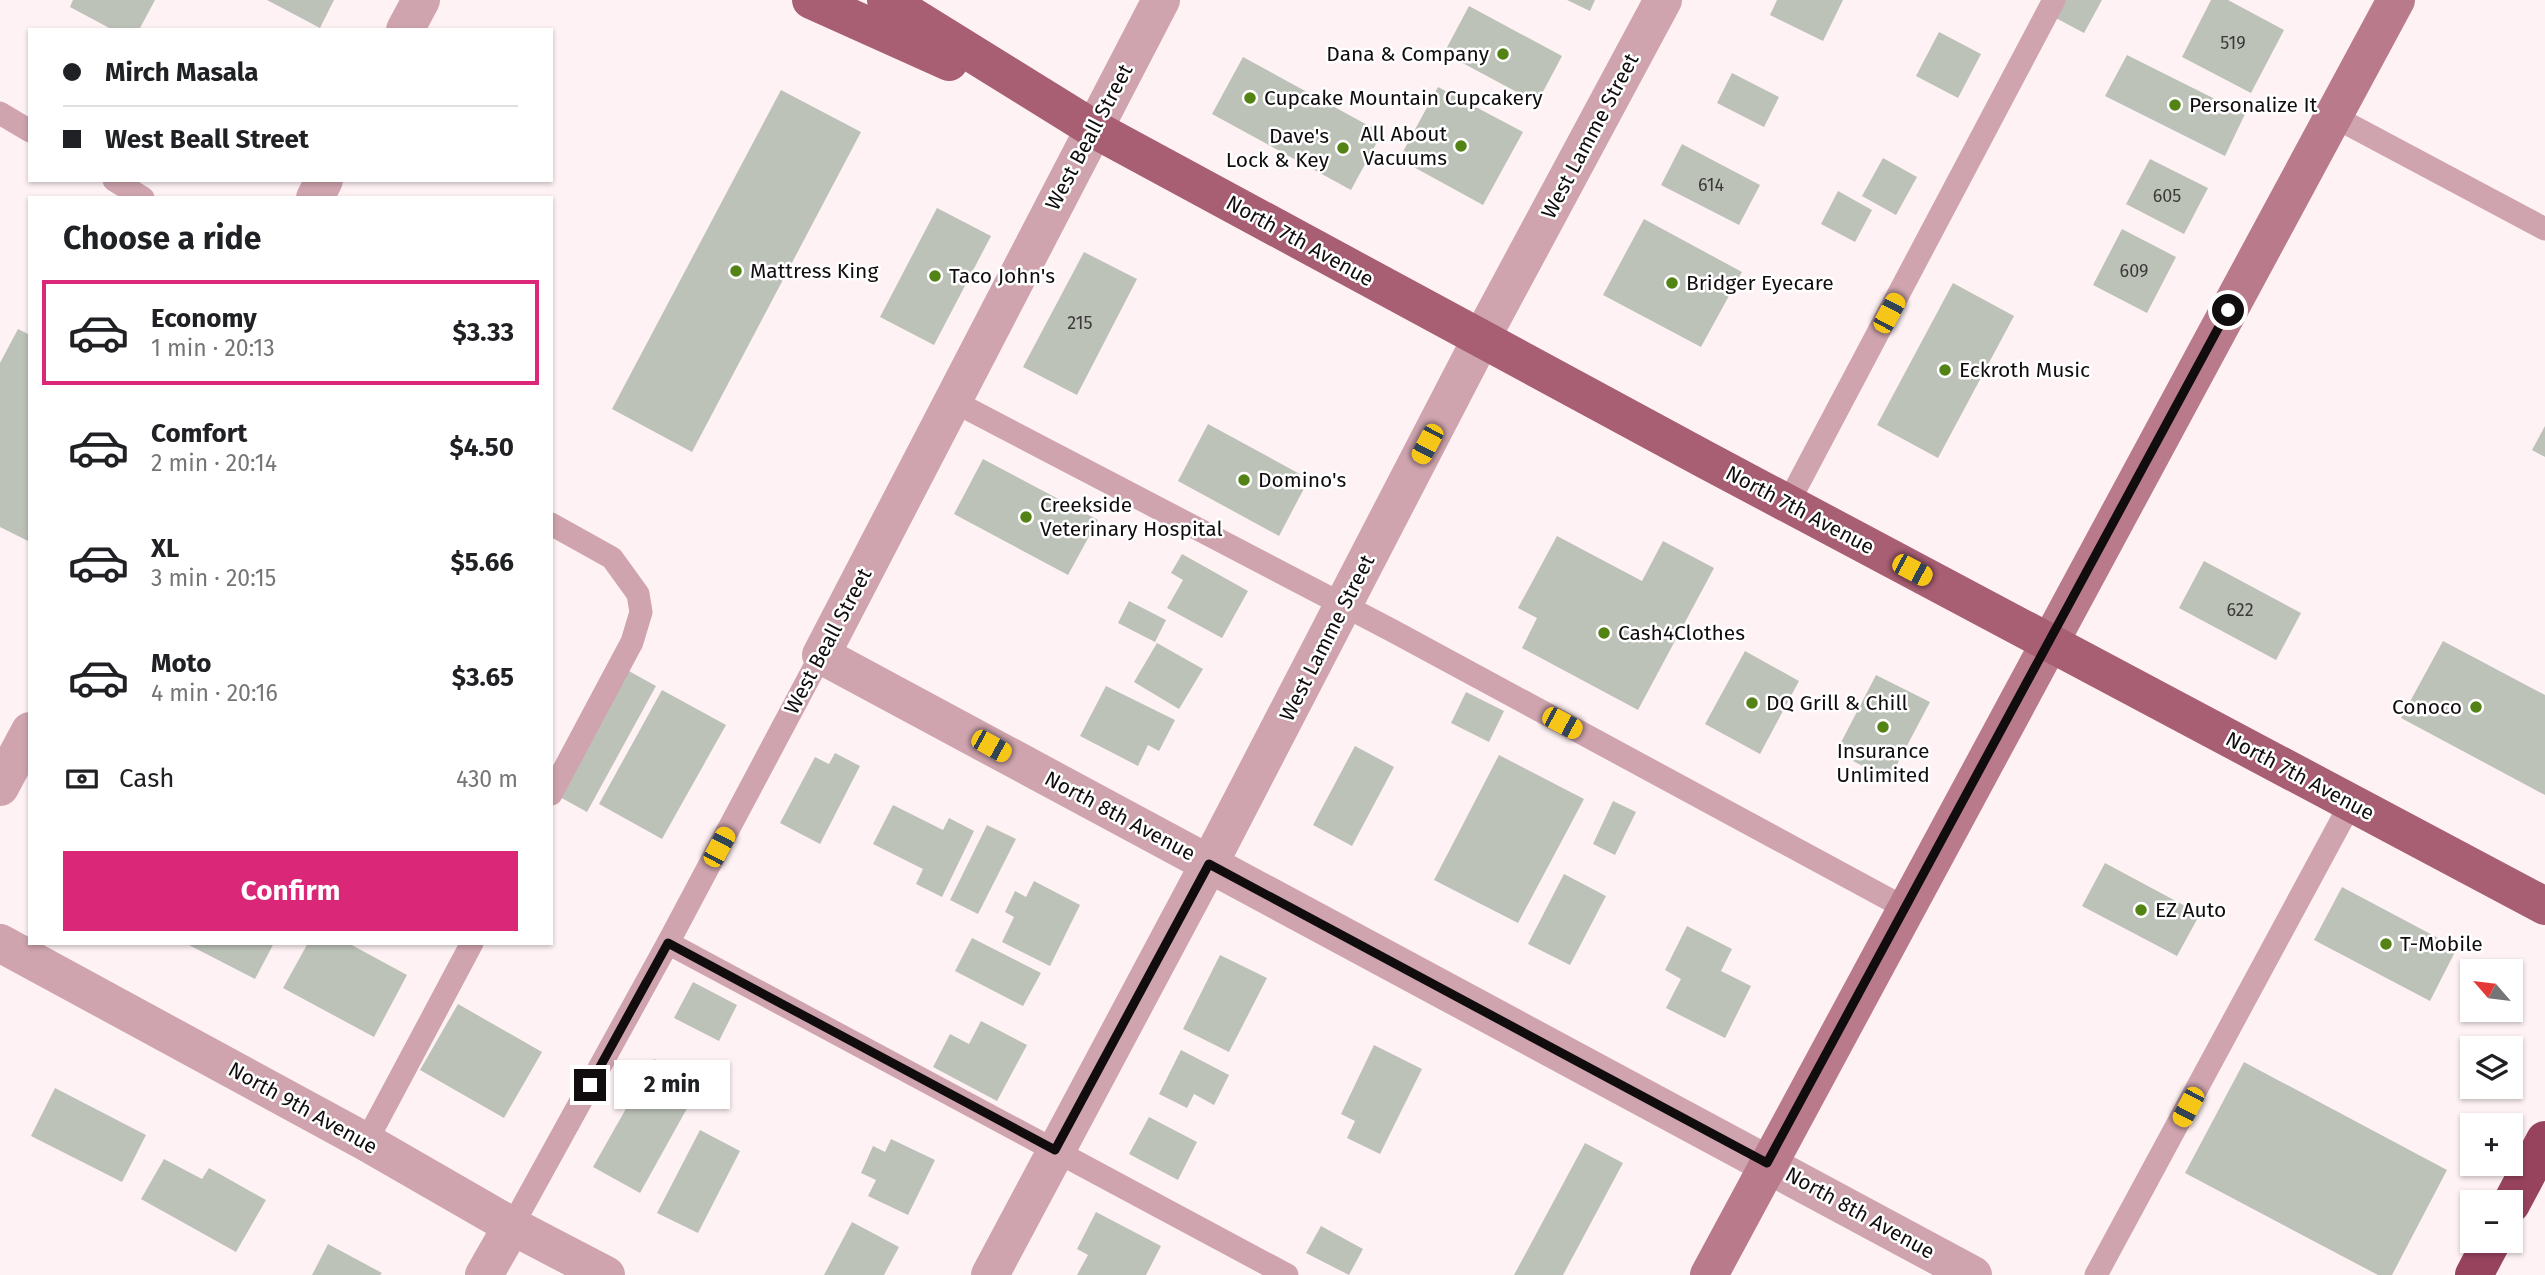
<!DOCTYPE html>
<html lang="en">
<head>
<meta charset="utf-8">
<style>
  :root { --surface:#fff; --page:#f2f2f2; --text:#202124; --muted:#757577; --line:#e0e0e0; --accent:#db2777 }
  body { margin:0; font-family:"Fira Sans",sans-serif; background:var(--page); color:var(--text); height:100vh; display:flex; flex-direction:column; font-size:26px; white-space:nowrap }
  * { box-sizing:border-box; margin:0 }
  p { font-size:23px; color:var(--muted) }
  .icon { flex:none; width:38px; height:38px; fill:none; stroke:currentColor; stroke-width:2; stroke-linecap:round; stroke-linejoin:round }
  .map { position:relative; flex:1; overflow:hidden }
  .details { position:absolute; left:28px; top:196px; width:525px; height:749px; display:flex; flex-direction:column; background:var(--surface); border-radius:0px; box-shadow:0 2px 5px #0004 }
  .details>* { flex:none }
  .guide { position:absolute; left:28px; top:28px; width:525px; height:154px; border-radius:0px; box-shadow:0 2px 5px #0004; display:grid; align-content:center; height:154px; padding:0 35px; background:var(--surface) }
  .needle { width:46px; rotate:298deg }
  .fabs { position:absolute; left:2460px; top:959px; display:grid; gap:14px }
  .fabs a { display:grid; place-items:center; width:63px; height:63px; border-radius:0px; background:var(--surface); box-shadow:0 2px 5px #0004; font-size:35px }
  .end { position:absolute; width:32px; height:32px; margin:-16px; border:9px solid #110d0e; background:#fff; box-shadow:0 0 0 4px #fff }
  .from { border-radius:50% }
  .bubble { position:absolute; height:49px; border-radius:0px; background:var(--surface); box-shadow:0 2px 5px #0004; font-size:23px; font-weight:700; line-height:49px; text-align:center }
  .car { position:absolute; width:21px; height:42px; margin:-21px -10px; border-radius:9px; box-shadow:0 0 5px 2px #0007; background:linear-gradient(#f5c518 24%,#345 0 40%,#f5c518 0 76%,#345 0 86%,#f5c518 0) }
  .guide b { display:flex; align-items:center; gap:24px; height:66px; font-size:26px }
  .guide b+b { border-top:2px solid var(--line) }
  .guide i { width:18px; height:18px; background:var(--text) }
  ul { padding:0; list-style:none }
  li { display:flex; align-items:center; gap:21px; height:105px; margin:0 14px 10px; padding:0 21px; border:4px solid transparent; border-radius:0px }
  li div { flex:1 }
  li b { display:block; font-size:26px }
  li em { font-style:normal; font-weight:700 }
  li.current { border-color:var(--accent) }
  li>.icon { width:63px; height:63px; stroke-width:1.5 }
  h2 { padding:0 35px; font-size:32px; line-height:84px }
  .pay { display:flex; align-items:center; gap:18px; height:77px; padding:0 35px; font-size:26px }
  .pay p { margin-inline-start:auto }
  .cta { display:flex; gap:14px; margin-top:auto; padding:14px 35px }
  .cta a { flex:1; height:80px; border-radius:0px; background:var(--accent); color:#fff; font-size:28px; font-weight:700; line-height:80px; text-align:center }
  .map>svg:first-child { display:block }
  .building { fill:#bdc2b9 }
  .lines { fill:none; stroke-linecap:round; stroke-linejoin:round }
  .lane { stroke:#cfa4ae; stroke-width:23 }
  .street { stroke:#cfa4ae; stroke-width:38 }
  .secondary { stroke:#b97b8c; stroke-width:38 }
  .primary { stroke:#a85e73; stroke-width:38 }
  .highway { stroke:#98435e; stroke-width:38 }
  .route { stroke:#110d0e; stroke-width:9 }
  .poi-dot { fill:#528314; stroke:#fff; stroke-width:2.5 }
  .labels { text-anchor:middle; stroke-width:5; stroke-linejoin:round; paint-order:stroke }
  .number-label { font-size:18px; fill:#3c3a39 }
  .poi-label { font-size:21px; fill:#110d0e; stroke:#fff; text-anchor:start }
  .street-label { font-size:21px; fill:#110d0e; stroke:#fff }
</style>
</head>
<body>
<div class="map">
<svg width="2545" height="1275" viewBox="0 0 2545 1275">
  <rect width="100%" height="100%" fill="#fef2f4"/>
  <g class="building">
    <polygon points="73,0 155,0 139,30 113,30 70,7"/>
    <polygon points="267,0 334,0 320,28"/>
    <polygon points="1567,0 1595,0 1590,11"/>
    <polygon points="1777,0 1843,0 1823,41 1770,15"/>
    <polygon points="2061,0 2102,0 2084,33 2052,16"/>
    <polygon points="2211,0 2228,0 2284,30 2251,93 2182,57"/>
    <polygon points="1469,6 1562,56 1537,103 1444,53"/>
    <polygon points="1939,32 1981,54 1958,98 1916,76"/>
    <polygon points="2127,55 2245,114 2225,156 2105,96"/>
    <polygon points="1243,57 1382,133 1351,190 1212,114"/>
    <polygon points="1732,73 1779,97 1764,127 1717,103"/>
    <polygon points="1438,87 1523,132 1483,205 1399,159"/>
    <polygon points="781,90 861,132 692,452 612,409"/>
    <polygon points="1682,144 1760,185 1739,225 1661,185"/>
    <polygon points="1883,158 1917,177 1896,215 1862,196"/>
    <polygon points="2150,159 2208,188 2184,234 2126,204"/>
    <polygon points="1838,191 1872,210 1855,242 1821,224"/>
    <polygon points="937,208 991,236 934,345 880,317"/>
    <polygon points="1644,219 1742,272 1701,347 1603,295"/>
    <polygon points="2122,229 2176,257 2147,313 2093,285"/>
    <polygon points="1084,252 1137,279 1077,395 1023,367"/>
    <polygon points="1953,283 2014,316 1938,458 1877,425"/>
    <polygon points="18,329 30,335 28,541 0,527 0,363"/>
    <polygon points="1208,424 1309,479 1279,536 1178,481"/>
    <polygon points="2545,426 2545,457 2532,450"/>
    <polygon points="983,459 1098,520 1068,575 954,514"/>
    <polygon points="1557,536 1642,581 1663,541 1714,568 1638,710 1522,648 1537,618 1518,608"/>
    <polygon points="1182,554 1248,591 1222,638 1167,608 1183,580 1171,573"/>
    <polygon points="2204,561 2301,613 2276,660 2179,608"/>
    <polygon points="1129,601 1166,620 1155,642 1118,623"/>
    <polygon points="2443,641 2545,695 2545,795 2401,718"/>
    <polygon points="1157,643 1203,669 1179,709 1134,682"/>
    <polygon points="1745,651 1799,681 1760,754 1705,724"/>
    <polygon points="627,670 656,686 587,812 558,796"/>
    <polygon points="1876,675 1930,702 1889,780 1836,752"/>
    <polygon points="1106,686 1175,720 1159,751 1148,745 1138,766 1080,736"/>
    <polygon points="662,690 726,725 662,839 599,804"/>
    <polygon points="1466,692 1504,711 1489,742 1451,723"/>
    <polygon points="1355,746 1394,767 1352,846 1313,825"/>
    <polygon points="835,753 860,766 820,844 780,823 815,757 829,764"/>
    <polygon points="1499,755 1584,799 1518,923 1434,880"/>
    <polygon points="1613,801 1636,812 1615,855 1593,844"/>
    <polygon points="893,805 943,830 949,818 974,831 942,897 916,884 923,869 873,844"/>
    <polygon points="987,825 1016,839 978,914 950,900"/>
    <polygon points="2105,863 2200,914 2177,956 2082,906"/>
    <polygon points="1564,874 1606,896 1570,965 1528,944"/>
    <polygon points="1034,881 1080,905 1050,966 1002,942 1014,917 1005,912 1015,891 1026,897"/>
    <polygon points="2342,887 2457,948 2430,1001 2314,940"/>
    <polygon points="1687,926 1732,949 1721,971 1751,986 1725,1038 1666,1008 1681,979 1665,970"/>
    <polygon points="972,938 1041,973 1023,1006 955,971"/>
    <polygon points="185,943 274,943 255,979"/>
    <polygon points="308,943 348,943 407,975 374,1037 283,988"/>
    <polygon points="1220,955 1267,978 1229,1052 1183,1029"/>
    <polygon points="693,982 737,1005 719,1041 674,1018"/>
    <polygon points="458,1004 542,1052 504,1118 420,1070"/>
    <polygon points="981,1021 1027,1045 997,1101 933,1067 950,1034 969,1044"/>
    <polygon points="1374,1045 1422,1069 1380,1154 1347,1138 1355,1121 1341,1114"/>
    <polygon points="1181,1050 1229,1075 1214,1105 1194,1094 1187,1108 1159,1094"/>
    <polygon points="654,1059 700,1085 640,1193 593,1167"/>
    <polygon points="2244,1062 2447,1170 2392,1275 2378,1275 2185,1173"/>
    <polygon points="55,1088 146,1135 122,1182 31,1136"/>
    <polygon points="1149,1117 1197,1142 1178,1180 1129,1154"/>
    <polygon points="700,1130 740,1151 698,1233 657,1213"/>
    <polygon points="891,1139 935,1160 908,1215 868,1196 876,1180 861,1173 873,1146 885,1152"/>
    <polygon points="1585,1143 1623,1163 1563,1275 1514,1275"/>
    <polygon points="164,1159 202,1179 209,1168 266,1200 236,1252 141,1199"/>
    <polygon points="1096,1212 1161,1246 1146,1275 1077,1275 1088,1255 1077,1249"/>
    <polygon points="852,1222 899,1247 884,1275 824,1275"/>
    <polygon points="1321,1226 1363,1249 1349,1275 1306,1253"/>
    <polygon points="328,1244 382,1273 380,1275 312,1275"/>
  </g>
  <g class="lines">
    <g class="lane">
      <polyline points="0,113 30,131"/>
      <polyline points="2333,116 2545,229"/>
      <polyline points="114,180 143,198"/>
      <polyline points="953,401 1393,631 1905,908"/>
      <polyline points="1788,503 2054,0"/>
      <polyline points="551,524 612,558 638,594 641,612 632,642 551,794"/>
      <polyline points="668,943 1287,1275"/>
      <polyline points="366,1142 472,943"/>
      <polyline points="512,1226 668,943 821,655"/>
      <polyline points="2096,1275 2351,803"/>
    </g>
    <g class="street">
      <polyline points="1161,0 821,655 1973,1275"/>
      <polyline points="405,30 421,0"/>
      <polyline points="315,198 324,180"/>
      <polyline points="0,787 30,731"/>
      <polyline points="0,943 366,1142 512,1226 606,1275"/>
      <polyline points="484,1275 512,1226"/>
      <polyline points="990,1275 1209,864 1481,339 1663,0"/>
    </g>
    <polyline class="secondary" points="1709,1275 2396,0"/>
    <g class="primary">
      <polyline points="811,0 949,62"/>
      <polyline points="886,0 1094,129 1704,459 2545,906"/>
    </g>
    <g class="highway">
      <polyline points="2511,1204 2545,1140"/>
      <polyline points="2474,1275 2492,1241"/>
    </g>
  </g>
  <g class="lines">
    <polyline class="route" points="590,1085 668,943 1055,1150 1209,864 1767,1163 2228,310"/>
  </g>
  <g class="poi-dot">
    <circle cx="1503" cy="54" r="7"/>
    <circle cx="1250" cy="98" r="7"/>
    <circle cx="2175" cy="105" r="7"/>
    <circle cx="1461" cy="146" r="7"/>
    <circle cx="1343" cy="148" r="7"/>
    <circle cx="736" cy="271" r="7"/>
    <circle cx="935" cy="276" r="7"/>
    <circle cx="1672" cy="283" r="7"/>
    <circle cx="1945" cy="370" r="7"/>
    <circle cx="1244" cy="480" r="7"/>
    <circle cx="1026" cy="517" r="7"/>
    <circle cx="1604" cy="633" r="7"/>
    <circle cx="1752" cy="703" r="7"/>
    <circle cx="2476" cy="707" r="7"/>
    <circle cx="1883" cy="727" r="7"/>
    <circle cx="2141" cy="910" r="7"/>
    <circle cx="2386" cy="944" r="7"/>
  </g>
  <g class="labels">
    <g class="number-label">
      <text x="2233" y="49">519</text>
      <text x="1711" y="191">614</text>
      <text x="2167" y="202">605</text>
      <text x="2134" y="277">609</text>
      <text x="1080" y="329">215</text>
      <text x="2240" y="616">622</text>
    </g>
    <g class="poi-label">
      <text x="1489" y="61" text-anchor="end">Dana &amp; Company</text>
      <text x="1264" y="105">Cupcake Mountain Cupcakery</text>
      <text x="2189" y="112">Personalize It</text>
      <text x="1447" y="141" text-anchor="end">All About<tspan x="1447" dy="24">Vacuums</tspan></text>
      <text x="1329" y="143" text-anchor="end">Dave's<tspan x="1329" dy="24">Lock &amp; Key</tspan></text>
      <text x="750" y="278">Mattress King</text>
      <text x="949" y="283">Taco John's</text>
      <text x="1686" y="290">Bridger Eyecare</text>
      <text x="1959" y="377">Eckroth Music</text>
      <text x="1258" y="487">Domino's</text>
      <text x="1040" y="512">Creekside<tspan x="1040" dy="24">Veterinary Hospital</tspan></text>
      <text x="1618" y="640">Cash4Clothes</text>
      <text x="1766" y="710">DQ Grill &amp; Chill</text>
      <text x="2462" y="714" text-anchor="end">Conoco</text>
      <text x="1883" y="758" text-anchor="middle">Insurance<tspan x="1883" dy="24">Unlimited</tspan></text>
      <text x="2155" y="917">EZ Auto</text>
      <text x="2400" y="951">T-Mobile</text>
    </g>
    <g class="street-label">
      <text transform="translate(1590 136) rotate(-62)" y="7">West Lamme Street</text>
      <text transform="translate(1089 137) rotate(-62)" y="7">West Beall Street</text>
      <text transform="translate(1300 241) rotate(29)" y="7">North 7th Avenue</text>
      <text transform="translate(1800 510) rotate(28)" y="7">North 7th Avenue</text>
      <text transform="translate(1327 638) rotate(-63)" y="7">West Lamme Street</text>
      <text transform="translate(828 641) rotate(-62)" y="7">West Beall Street</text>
      <text transform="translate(2300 776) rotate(28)" y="7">North 7th Avenue</text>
      <text transform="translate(1120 816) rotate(28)" y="7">North 8th Avenue</text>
      <text transform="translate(303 1108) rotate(29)" y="7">North 9th Avenue</text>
      <text transform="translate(1860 1213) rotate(29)" y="7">North 8th Avenue</text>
    </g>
  </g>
</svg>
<div class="fabs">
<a><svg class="needle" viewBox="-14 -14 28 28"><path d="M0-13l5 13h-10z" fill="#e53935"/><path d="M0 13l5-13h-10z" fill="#757577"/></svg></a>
<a><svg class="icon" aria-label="layers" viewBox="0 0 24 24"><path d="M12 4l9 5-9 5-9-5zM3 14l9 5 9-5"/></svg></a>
<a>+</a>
<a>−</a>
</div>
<i class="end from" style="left:2228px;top:310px"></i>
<i class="end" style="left:590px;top:1085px"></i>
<div class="bubble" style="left:614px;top:1060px;width:116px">2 min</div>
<i class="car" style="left:1889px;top:313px;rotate:28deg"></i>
<i class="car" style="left:1427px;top:444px;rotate:208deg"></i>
<i class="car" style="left:1912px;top:570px;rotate:118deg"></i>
<i class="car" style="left:1562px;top:723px;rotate:118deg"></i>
<i class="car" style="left:991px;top:746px;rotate:119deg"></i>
<i class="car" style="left:719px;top:847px;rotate:28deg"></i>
<i class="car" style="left:2188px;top:1107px;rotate:208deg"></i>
<div class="guide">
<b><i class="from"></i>Mirch Masala</b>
<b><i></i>West Beall Street</b>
</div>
<section class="details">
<h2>Choose a ride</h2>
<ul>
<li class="current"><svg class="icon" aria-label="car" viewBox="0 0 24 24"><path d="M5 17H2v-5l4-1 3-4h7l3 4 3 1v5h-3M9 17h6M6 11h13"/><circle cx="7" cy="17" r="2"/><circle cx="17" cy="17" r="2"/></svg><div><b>Economy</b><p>1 min · 20:13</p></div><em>$3.33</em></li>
<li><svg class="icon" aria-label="car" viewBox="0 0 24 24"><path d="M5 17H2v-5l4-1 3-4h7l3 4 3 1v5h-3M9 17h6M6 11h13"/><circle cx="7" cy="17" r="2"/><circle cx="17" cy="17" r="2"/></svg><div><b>Comfort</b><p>2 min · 20:14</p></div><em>$4.50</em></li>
<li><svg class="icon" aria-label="car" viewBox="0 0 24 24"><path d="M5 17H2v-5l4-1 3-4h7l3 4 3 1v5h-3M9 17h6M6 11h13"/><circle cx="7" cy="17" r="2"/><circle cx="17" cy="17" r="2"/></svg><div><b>XL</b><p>3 min · 20:15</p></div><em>$5.66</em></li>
<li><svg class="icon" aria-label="car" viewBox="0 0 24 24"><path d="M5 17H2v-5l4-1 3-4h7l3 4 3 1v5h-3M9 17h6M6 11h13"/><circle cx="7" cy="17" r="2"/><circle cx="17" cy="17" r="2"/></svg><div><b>Moto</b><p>4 min · 20:16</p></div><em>$3.65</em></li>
</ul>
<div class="pay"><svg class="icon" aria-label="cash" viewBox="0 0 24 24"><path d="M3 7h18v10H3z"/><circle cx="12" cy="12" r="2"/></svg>Cash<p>430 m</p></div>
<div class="cta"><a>Confirm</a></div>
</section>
</div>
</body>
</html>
